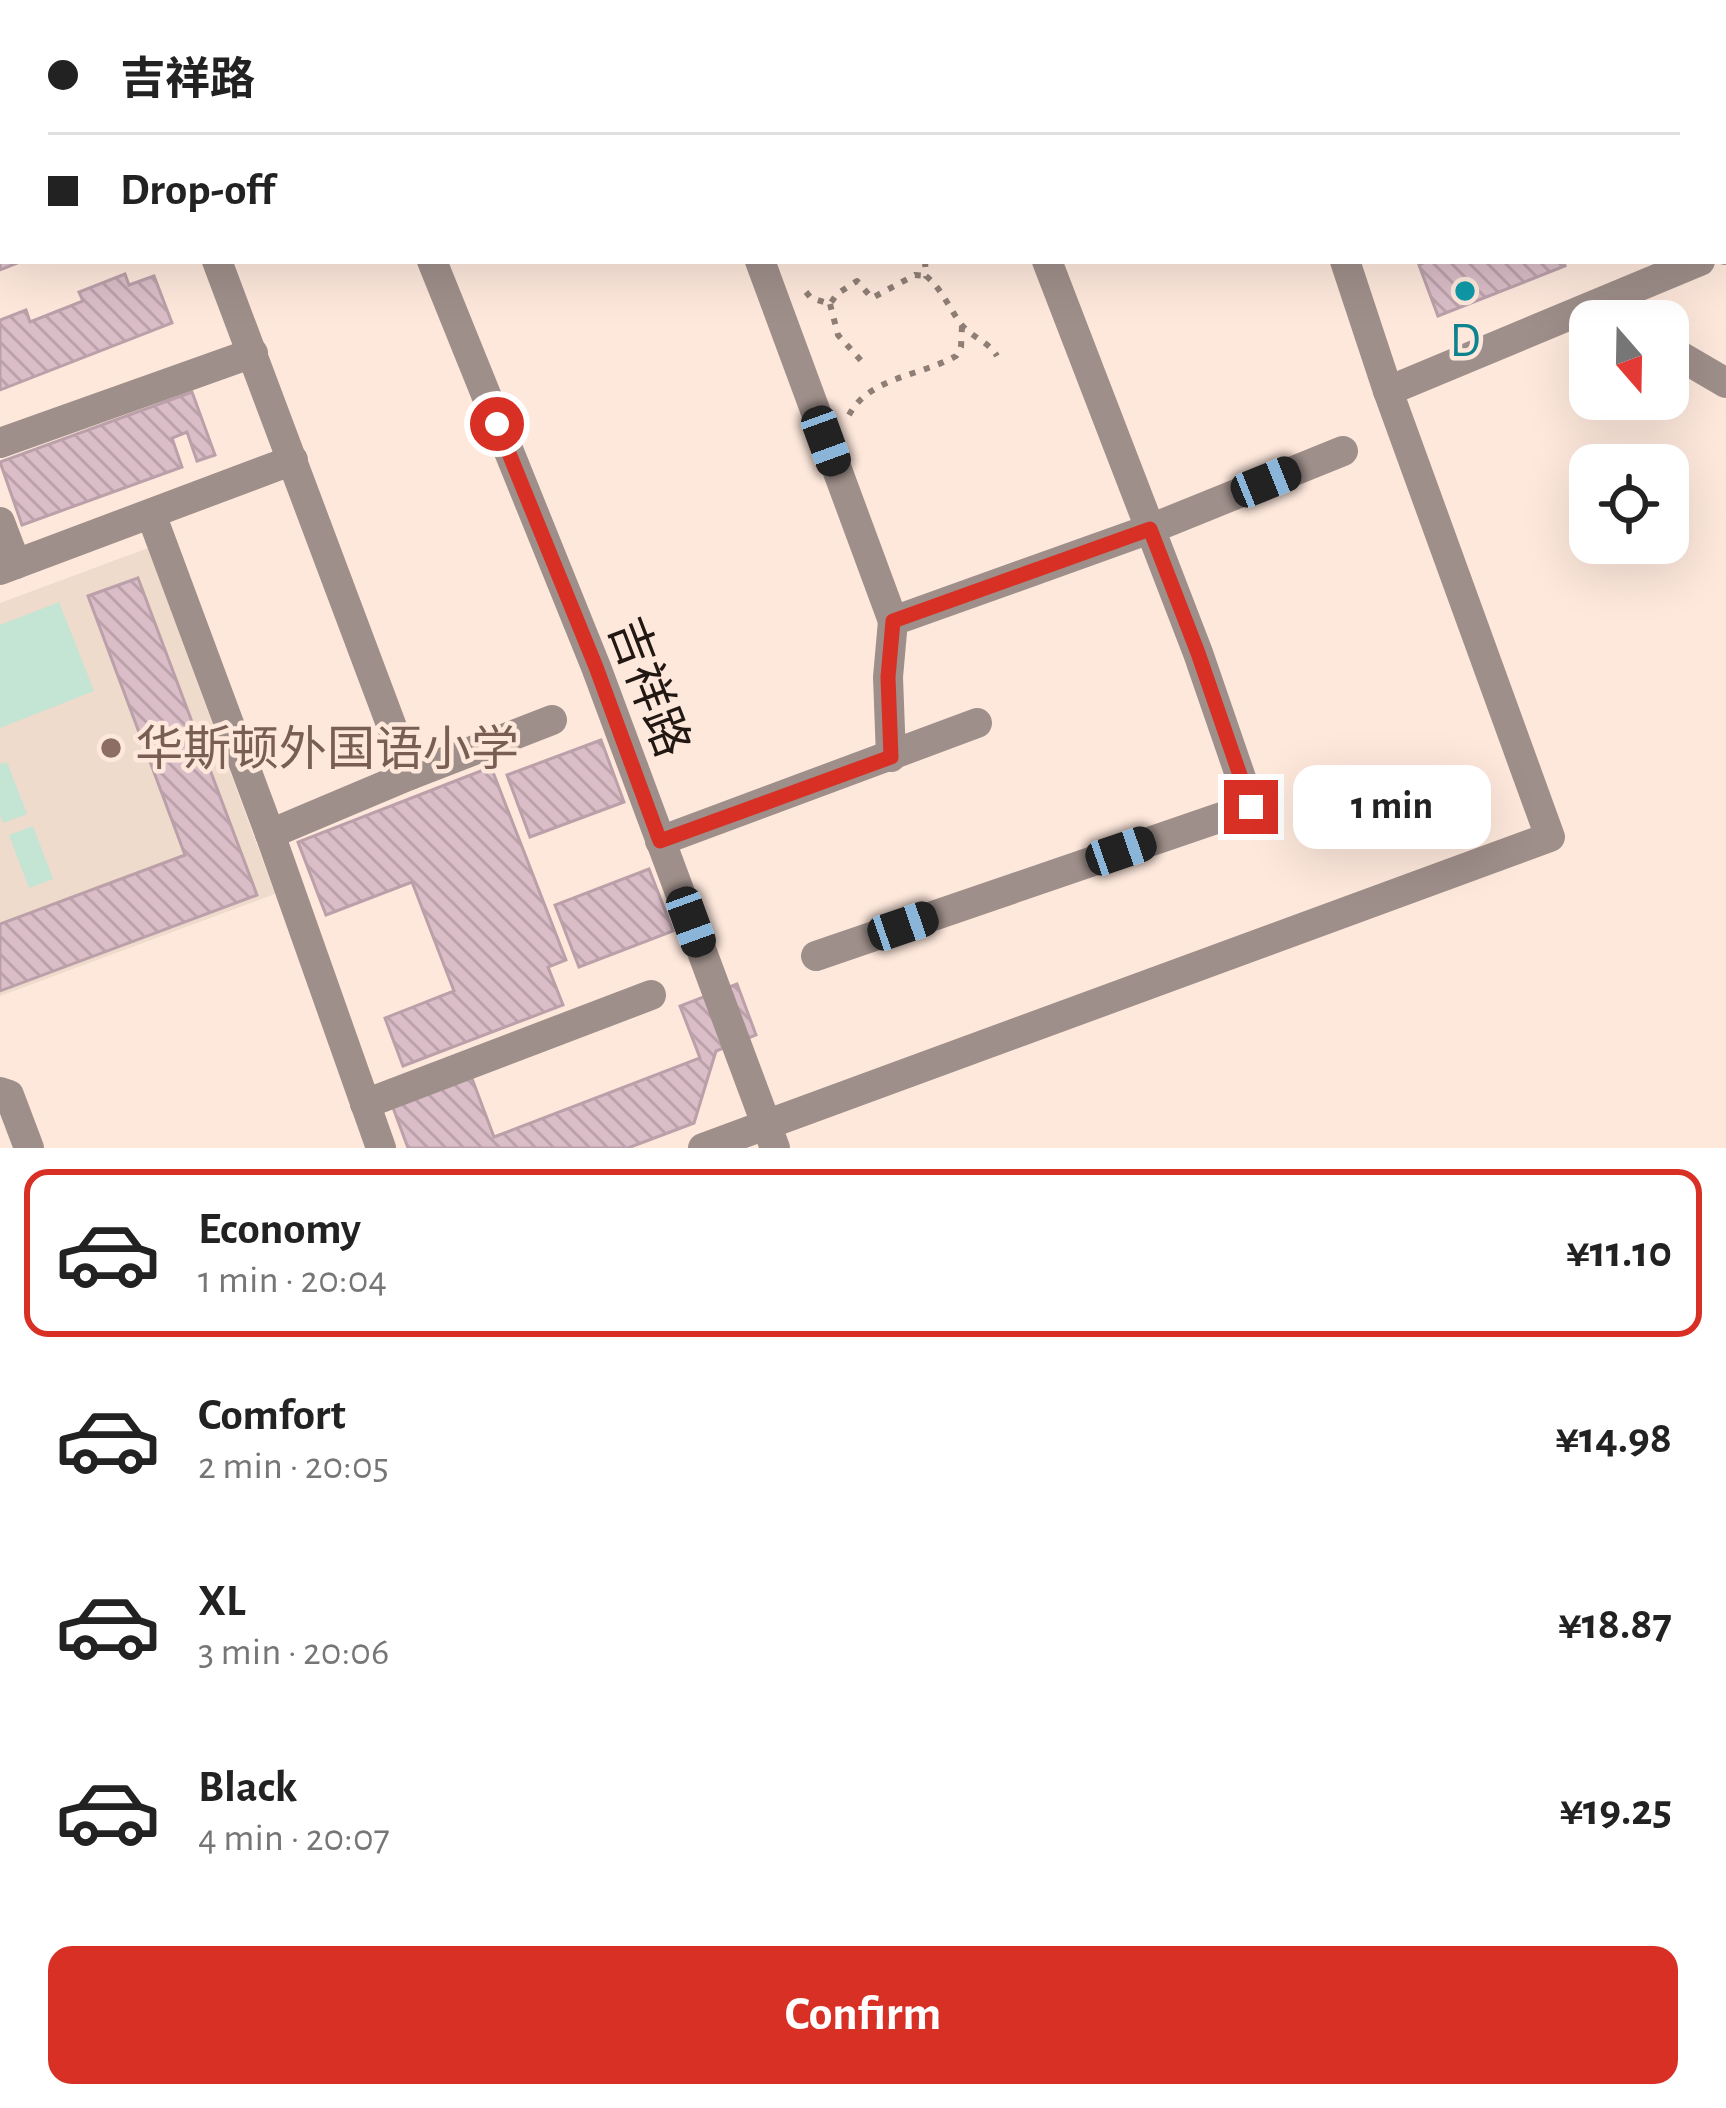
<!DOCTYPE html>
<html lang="en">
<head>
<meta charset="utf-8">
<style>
  :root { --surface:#fff; --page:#f2f2f2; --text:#222; --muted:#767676; --line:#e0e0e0; --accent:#d93025 }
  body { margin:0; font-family:"Alegreya Sans","Noto Sans SC",sans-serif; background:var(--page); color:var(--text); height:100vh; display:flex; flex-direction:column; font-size:45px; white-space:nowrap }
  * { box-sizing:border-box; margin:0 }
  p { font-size:39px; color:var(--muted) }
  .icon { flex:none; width:66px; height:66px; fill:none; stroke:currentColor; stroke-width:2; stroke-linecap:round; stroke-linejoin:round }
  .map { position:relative; height:1148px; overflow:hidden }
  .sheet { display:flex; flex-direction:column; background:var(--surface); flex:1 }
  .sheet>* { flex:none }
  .hud { position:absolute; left:0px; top:0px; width:1728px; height:264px; box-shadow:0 12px 48px #0002; display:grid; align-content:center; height:264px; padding:0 48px; background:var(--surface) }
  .needle { width:78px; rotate:160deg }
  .tools { position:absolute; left:1569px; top:300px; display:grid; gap:24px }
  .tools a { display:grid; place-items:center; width:120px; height:120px; border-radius:24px; background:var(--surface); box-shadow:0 12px 48px #0002; font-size:60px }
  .end { position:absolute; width:54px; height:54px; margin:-27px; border:15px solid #d93025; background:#fff; box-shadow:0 0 0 6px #fff }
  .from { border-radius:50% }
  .bubble { position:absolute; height:84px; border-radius:24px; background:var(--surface); box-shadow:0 12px 48px #0002; font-size:39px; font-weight:700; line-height:84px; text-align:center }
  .car { position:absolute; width:36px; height:72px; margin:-36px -18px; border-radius:15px; box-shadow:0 0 9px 3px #0007; background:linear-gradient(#222 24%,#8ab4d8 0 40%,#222 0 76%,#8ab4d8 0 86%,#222 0) }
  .hud b { display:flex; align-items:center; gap:42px; height:114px; font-size:45px }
  .hud b+b { border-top:3px solid var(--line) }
  .hud i { width:30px; height:30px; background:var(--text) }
  ul { padding:21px 0 0; list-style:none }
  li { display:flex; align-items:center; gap:36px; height:168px; margin:0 24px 18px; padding:0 24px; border:6px solid transparent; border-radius:24px }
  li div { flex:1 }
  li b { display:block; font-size:45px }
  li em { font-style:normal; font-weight:700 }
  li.current { border-color:var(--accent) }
  li>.icon { width:108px; height:108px; stroke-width:1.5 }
  .cta { display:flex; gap:24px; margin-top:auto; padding:24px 48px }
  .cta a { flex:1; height:138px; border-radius:24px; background:var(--accent); color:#fff; font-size:48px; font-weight:700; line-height:138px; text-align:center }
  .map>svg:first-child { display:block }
  .education { fill:#efdbcc }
  .park { fill:#c4e4d4 }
  .building { fill:url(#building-back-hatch); stroke:#bca0a9; stroke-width:3 }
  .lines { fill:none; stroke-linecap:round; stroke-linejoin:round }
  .path { stroke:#8e7e76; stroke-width:6; stroke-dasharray:6 9; stroke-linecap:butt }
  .minor { stroke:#9f8f8a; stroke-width:30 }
  .route { stroke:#d93025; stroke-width:15 }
  .culture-dot { fill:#0f9aa8; stroke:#fee8dc; stroke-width:4.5 }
  .education-dot { fill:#8d6e63; stroke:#fee8dc; stroke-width:4.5 }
  .labels { text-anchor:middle; stroke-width:9; stroke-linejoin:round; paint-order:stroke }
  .culture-label { font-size:48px; fill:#0d838f; stroke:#fee8dc }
  .street-label { font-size:48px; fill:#211813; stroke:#fee8dc }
  .education-label { font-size:48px; fill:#785e54; stroke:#fee8dc; text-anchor:start }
</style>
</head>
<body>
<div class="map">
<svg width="1726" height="1148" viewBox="0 0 1726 1148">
  <defs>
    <pattern id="building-back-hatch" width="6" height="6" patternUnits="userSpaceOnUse" patternTransform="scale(3)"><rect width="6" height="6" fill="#dabdc7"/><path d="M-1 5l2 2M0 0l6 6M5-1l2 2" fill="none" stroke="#bba2aa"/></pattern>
  </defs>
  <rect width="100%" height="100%" fill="#fee8dc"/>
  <polygon class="education" points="148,548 275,894 0,996 0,603"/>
  <g class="park">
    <polygon points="59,602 94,691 0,728 0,625"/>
    <polygon points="7,762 27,814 3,823 0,815 0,764"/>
    <polygon points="33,826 53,879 29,888 9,835"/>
  </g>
  <g class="building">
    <polygon points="1301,0 1424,0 1425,3 1302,3"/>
    <polygon points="3,212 3,261 22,261 0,270 0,213"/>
    <polygon points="1428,261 1563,261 1565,266 1438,316 1419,265"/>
    <polygon points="125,274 129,285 154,276 172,323 0,390 0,320 26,310 30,322 83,301 79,292"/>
    <polygon points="192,392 215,455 197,461 187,432 172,438 182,467 22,525 0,462"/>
    <polygon points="138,578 257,895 0,991 0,924 185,855 88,596"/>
    <polygon points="601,740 624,802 530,837 507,775"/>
    <polygon points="491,767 566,960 548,967 563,1005 403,1066 385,1018 454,991 412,882 326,915 298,842"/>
    <polygon points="649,869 673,931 579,967 555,905"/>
    <polygon points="737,984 756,1035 716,1051 694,1123 628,1148 408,1148 392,1105 471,1076 494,1137 700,1058 680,1006"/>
  </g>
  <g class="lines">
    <g class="path">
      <path d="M925,261L926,276C942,289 949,308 961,324C971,337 988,341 997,356"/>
      <polyline points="806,292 811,298 830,304 837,294 857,281 872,298 915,275 926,276"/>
      <polyline points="830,304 838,335 865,365"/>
      <path d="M849,415C869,377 921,376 956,356L961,347L962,326"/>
    </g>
    <g class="minor">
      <polyline points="336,0 337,3"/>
      <polyline points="663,0 664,3"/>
      <polyline points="947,0 948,3"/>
      <polyline points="1260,0 1261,3"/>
      <polyline points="446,3 454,0"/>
      <polyline points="0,149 3,148"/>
      <polyline points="1725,250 1726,249"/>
      <polyline points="217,261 410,775 270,834"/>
      <polyline points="432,261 596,667 775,1148"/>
      <polyline points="760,261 893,621"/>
      <polyline points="1668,349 1726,383"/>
      <polyline points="1388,391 1700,261"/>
      <polyline points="0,443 253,353"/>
      <polyline points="151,514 270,834 381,1148"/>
      <polyline points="0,522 16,564"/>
      <polyline points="0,570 293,460"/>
      <polyline points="891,757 888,677 893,621 1150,529 1343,451"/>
      <polyline points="410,775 552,720"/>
      <polyline points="660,841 977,723"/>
      <polyline points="816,956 1251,807 1198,653 1047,261"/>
      <polyline points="0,1092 9,1095 29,1148"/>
      <polyline points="365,1104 651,995"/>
      <polyline points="703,1148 1550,837 1388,391 1345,261"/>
    </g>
  </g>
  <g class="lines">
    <polyline class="route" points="497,424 596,667 660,841 891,757 888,677 893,621 1150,529 1198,653 1251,807"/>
  </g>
  <circle class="culture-dot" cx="1465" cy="291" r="12"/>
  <circle class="education-dot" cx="111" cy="748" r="12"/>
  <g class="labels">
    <g class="culture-label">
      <text x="1465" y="356">D</text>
    </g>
    <g class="street-label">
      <text transform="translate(650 687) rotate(69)" y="17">吉祥路</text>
    </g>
    <g class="education-label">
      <text x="135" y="765">华斯顿外国语小学</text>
    </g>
  </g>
</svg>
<div class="tools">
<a><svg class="needle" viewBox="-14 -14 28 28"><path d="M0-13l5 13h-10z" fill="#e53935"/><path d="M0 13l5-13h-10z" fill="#767676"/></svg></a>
<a><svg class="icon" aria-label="locate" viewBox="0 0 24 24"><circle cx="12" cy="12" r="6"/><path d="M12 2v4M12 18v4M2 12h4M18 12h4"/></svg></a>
</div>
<i class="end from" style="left:497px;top:424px"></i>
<i class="end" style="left:1251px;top:807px"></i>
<div class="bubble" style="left:1293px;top:765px;width:198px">1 min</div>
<i class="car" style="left:826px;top:441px;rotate:160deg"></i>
<i class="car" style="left:1266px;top:482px;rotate:68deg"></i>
<i class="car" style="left:1121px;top:851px;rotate:71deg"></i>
<i class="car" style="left:691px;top:922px;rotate:160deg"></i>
<i class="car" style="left:903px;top:926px;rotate:71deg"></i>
<div class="hud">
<b><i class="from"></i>吉祥路</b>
<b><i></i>Drop-off</b>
</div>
</div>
<section class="sheet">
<ul>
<li class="current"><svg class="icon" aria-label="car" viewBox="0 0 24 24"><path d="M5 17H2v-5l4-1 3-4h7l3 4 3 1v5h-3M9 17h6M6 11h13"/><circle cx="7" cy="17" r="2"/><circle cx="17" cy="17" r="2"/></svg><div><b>Economy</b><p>1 min · 20:04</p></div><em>¥11.10</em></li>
<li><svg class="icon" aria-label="car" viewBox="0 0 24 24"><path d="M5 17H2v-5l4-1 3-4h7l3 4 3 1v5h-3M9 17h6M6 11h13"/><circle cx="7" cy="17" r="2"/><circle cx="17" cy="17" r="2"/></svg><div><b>Comfort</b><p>2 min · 20:05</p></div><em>¥14.98</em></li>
<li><svg class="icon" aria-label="car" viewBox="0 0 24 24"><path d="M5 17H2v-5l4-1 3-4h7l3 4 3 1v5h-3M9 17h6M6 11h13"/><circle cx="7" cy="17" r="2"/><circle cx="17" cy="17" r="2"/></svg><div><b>XL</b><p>3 min · 20:06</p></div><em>¥18.87</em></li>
<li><svg class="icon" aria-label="car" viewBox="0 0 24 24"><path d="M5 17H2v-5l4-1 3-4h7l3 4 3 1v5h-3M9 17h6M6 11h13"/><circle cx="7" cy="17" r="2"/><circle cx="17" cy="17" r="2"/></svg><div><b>Black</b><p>4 min · 20:07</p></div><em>¥19.25</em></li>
</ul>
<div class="cta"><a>Confirm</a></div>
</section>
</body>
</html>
